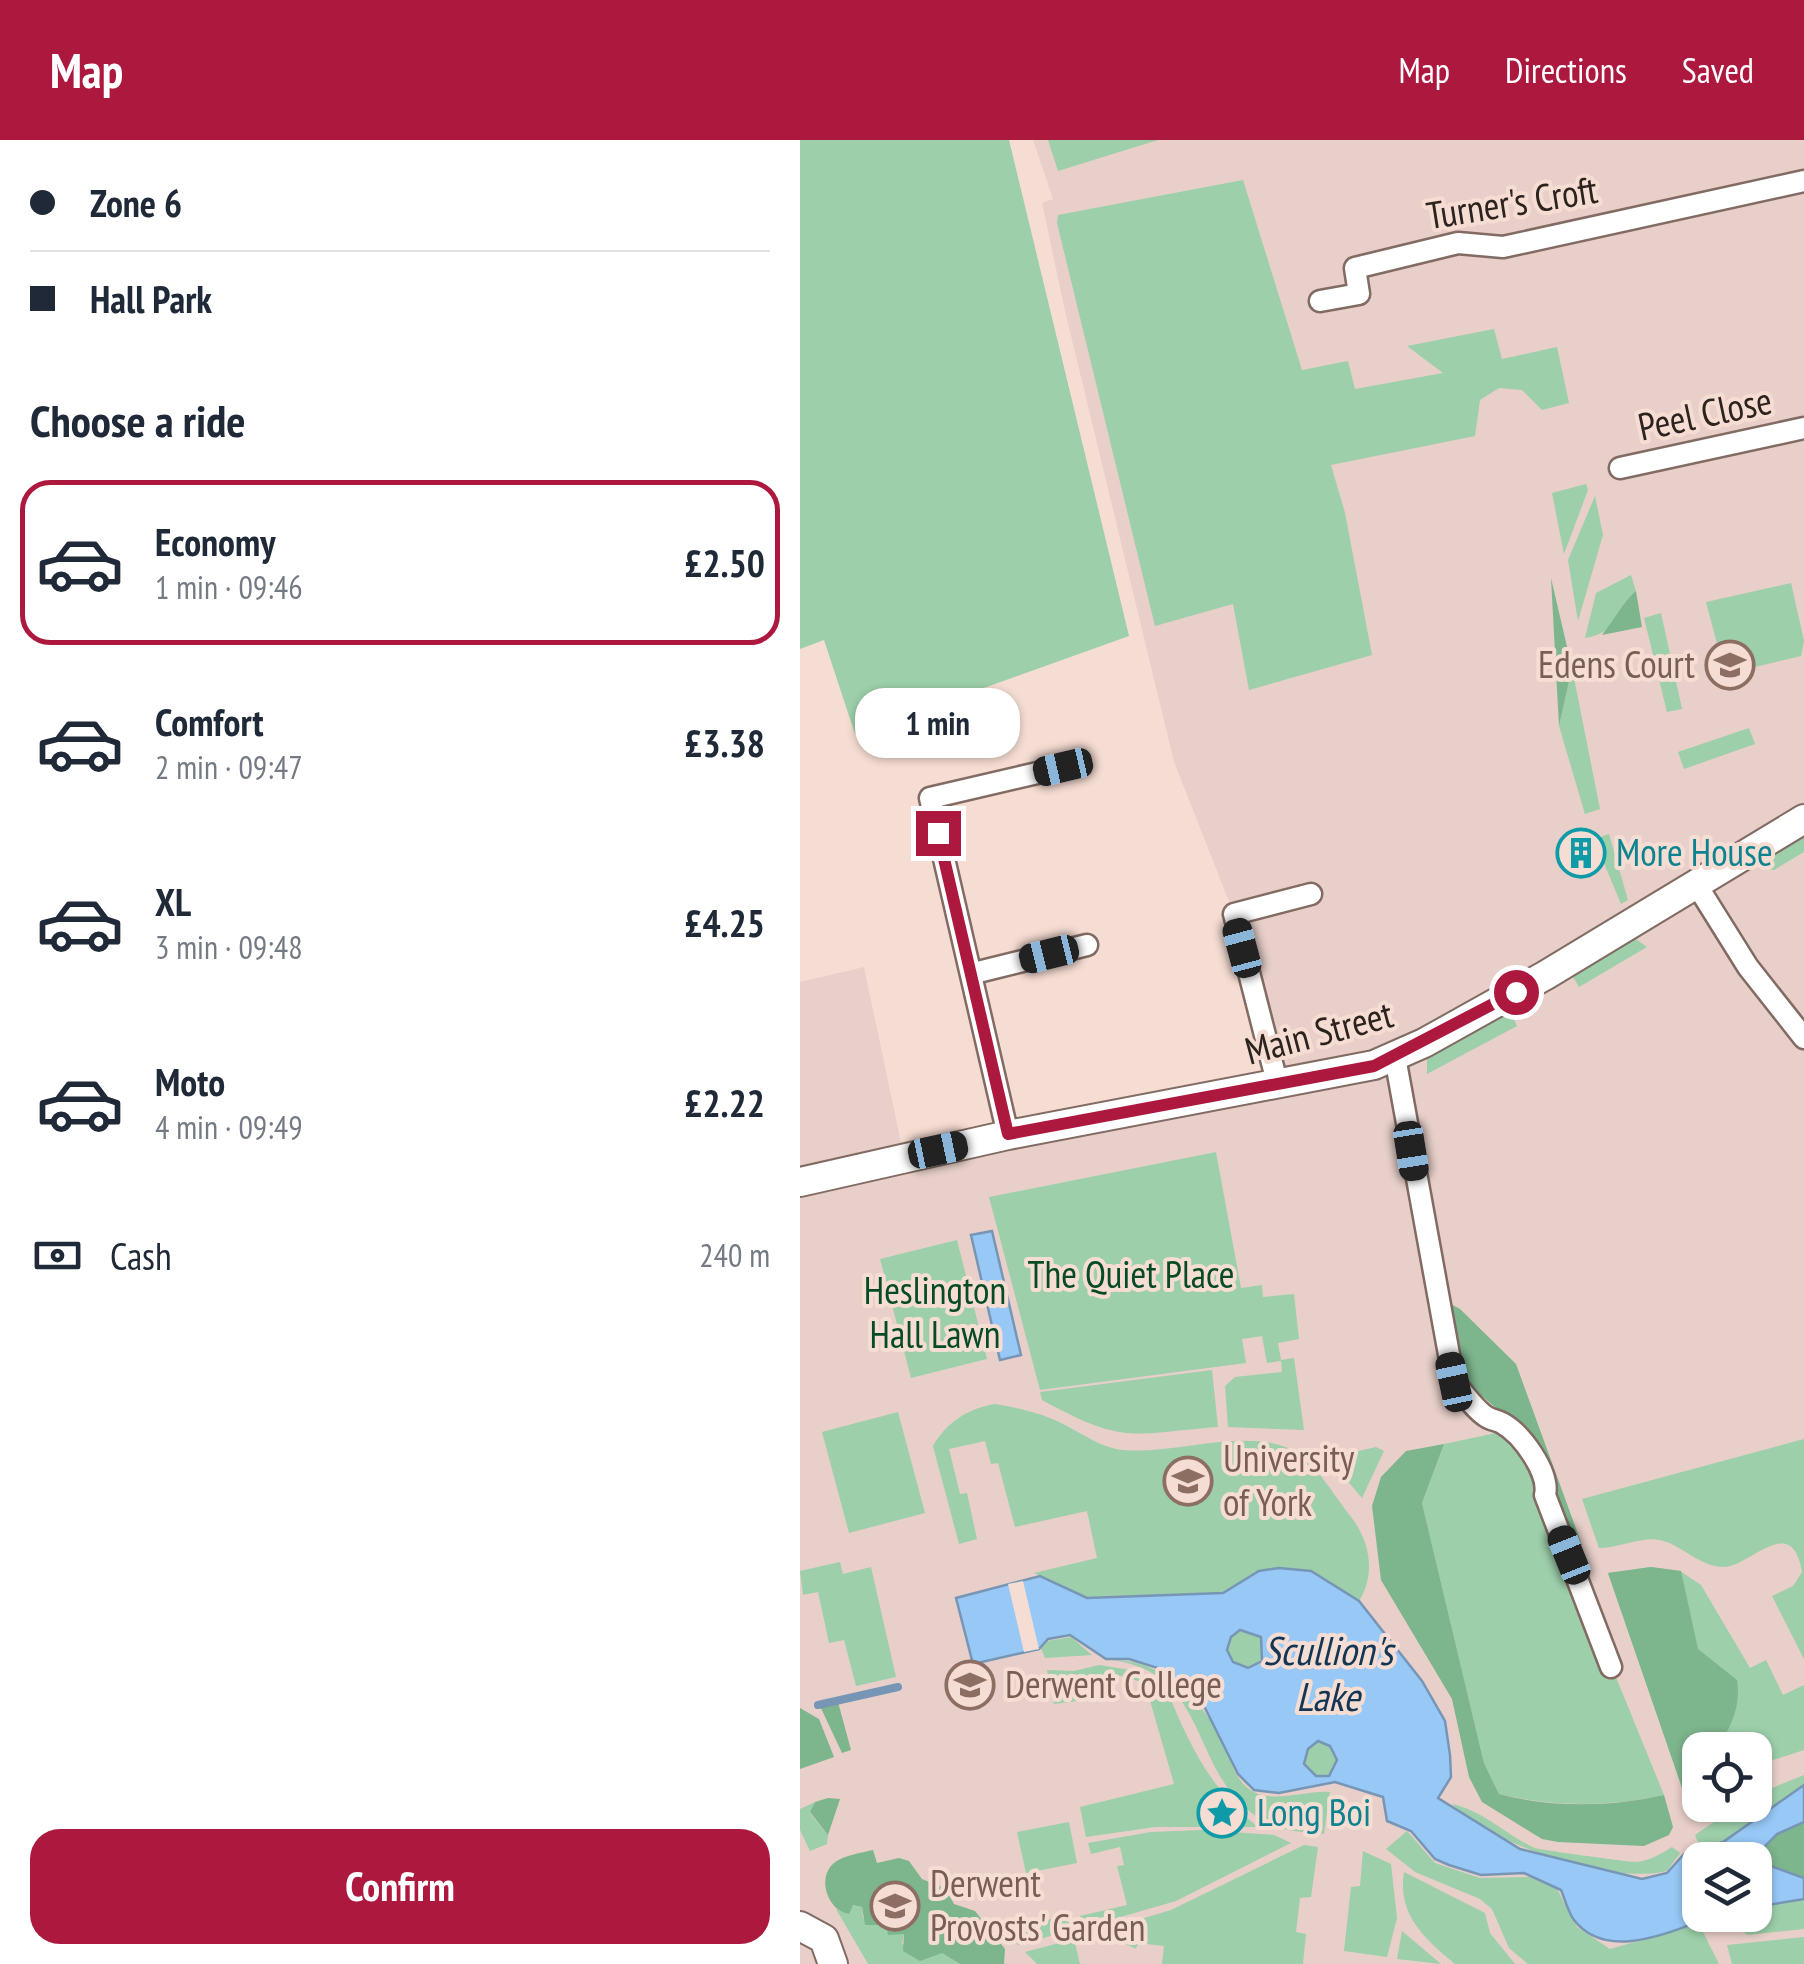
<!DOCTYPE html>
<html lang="en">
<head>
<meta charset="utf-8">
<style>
  :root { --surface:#fff; --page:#f6f6f7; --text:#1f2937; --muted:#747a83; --line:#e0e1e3; --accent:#ad183f }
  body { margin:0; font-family:"PT Sans Narrow",sans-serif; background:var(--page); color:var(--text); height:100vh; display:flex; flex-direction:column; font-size:38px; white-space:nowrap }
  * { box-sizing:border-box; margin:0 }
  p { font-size:32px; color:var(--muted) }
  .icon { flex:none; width:55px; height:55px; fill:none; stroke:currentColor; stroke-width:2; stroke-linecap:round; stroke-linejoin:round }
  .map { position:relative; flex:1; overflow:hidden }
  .panel { display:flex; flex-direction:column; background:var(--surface); width:800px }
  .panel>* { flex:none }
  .guide { display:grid; align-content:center; height:220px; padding:0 30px; background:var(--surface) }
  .fabs { position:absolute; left:882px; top:1592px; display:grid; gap:20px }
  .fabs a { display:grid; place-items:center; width:90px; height:90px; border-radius:20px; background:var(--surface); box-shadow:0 2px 8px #0004; font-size:50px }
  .end { position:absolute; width:45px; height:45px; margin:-22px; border:12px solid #ad183f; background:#fff; box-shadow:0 0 0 5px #fff }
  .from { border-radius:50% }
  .bubble { position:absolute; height:70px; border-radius:30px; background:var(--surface); box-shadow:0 2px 8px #0004; font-size:32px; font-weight:800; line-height:70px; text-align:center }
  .car { position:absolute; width:30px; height:60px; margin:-30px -15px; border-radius:12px; box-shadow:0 0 8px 2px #0007; background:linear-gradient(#222 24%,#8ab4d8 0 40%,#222 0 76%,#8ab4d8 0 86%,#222 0) }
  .guide b { display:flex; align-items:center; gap:35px; height:95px; font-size:38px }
  .guide b+b { border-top:2px solid var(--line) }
  .guide i { width:25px; height:25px; background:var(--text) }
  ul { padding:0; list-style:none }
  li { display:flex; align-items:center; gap:30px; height:165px; margin:0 20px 15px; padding:0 10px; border:5px solid transparent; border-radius:30px }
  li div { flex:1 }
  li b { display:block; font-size:38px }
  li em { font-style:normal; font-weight:800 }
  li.current { border-color:var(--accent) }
  li>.icon { width:90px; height:90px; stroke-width:1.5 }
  h2 { padding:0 30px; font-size:45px; line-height:120px }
  .pay { display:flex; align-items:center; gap:25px; height:110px; padding:0 30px; font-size:38px }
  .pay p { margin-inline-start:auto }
  .button { display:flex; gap:20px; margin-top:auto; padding:20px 30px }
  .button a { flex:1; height:115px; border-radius:30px; background:var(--accent); color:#fff; font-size:40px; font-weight:800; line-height:115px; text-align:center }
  header { display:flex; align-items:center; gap:60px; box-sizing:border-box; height:140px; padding:0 50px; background:var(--accent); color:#fff }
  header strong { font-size:48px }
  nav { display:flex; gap:55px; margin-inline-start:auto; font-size:35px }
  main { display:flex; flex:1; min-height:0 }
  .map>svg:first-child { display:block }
  .education { fill:#e8cfc9; fill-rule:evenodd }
  .green { fill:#9dcfaa }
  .forest { fill:#7db58d }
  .water { fill:#97c8f6; stroke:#7796b6; stroke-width:2.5; fill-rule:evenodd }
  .pier { fill:#f6ddd3 }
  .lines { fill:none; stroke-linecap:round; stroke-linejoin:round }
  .stream { stroke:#7796b6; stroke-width:8 }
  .street-casing { stroke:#816b62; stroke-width:25 }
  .secondary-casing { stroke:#816b62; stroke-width:32 }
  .street { stroke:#fff; stroke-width:20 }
  .secondary { stroke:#fff; stroke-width:28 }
  .route { stroke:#ad183f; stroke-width:12 }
  .labels { text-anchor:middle; stroke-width:8; stroke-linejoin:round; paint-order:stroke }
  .street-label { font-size:38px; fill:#2c231f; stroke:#f6ddd3 }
  .education-label { font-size:38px; fill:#785e54; stroke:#f6ddd3; text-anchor:start }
  .culture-label { font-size:38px; fill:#0d838f; stroke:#f6ddd3; text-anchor:start }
  .park-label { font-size:38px; fill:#054b25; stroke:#f6ddd3 }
  .water-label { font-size:40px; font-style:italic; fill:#123654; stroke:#f6ddd3 }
</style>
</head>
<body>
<header>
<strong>Map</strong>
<nav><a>Map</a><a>Directions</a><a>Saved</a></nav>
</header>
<main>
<section class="panel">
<div class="guide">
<b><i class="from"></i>Zone 6</b>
<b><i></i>Hall Park</b>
</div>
<h2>Choose a ride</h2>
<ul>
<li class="current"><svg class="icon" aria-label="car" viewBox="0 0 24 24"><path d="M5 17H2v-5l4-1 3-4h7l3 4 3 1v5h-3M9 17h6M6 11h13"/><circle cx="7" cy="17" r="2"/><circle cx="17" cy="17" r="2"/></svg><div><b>Economy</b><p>1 min · 09:46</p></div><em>£2.50</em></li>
<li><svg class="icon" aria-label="car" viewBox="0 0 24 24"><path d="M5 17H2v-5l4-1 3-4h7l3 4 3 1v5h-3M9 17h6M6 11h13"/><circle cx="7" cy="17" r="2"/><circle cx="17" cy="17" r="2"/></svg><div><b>Comfort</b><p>2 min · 09:47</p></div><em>£3.38</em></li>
<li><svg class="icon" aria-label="car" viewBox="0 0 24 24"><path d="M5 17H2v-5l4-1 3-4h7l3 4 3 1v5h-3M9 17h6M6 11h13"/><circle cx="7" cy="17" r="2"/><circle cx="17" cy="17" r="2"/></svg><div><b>XL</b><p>3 min · 09:48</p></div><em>£4.25</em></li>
<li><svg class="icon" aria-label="car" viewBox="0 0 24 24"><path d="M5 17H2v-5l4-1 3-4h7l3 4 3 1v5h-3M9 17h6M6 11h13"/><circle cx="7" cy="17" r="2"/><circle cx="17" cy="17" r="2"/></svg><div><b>Moto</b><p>4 min · 09:49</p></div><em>£2.22</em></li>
</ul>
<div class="pay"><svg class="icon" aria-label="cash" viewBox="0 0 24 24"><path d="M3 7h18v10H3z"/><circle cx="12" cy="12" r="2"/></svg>Cash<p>240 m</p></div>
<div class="button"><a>Confirm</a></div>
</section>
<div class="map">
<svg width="1004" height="1824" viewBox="0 0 1004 1824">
  <rect width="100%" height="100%" fill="#f6ddd3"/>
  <path class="education" d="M233,0H1004V1824H0V842L64,827L104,1017L478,946L434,774L374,622L265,171L242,63L253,59ZM900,1610H955V1665H900ZM900,1720H955V1775H900Z"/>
  <g class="green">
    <polygon points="0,0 209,0 329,496 55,594 24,500 0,509"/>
    <polygon points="248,0 358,0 258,31"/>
    <polygon points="443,40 502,230 548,221 555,249 643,233 607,206 694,189 702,219 757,207 769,263 742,270 722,250 699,248 680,260 675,296 531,325 545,373 572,515 449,550 433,464 355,486 257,83 258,75"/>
    <polygon points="786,344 788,350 764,414 752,353"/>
    <polygon points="795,356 803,395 778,481 768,420"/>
    <path d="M831,435L836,451C814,469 821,492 785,498L796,453Z"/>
    <polygon points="991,443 1004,501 1001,516 925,534 906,462"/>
    <polygon points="861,473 882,569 867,572 844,478"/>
    <polygon points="772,528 800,669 785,674 759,586"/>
    <polygon points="949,588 955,604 884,629 878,612"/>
    <polygon points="809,694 828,760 821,764 794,699"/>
    <polygon points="1004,697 1004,712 974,730 965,728 961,721"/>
    <polygon points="833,797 847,807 779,847 773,837 775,829"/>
    <polygon points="709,869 717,886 627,934 627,914"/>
    <polygon points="416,1012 441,1148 462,1145 463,1157 494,1154 499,1199 478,1203 481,1220 494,1218 504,1290 428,1287 425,1246 435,1237 482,1232 481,1221 467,1223 462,1196 442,1199 446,1223 240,1250 189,1057"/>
    <polygon points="157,1100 187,1219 111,1238 80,1119"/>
    <path d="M412,1230L418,1287C330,1294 324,1305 242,1260L240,1252Z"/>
    <path d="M195,1264C218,1268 239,1272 261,1283C278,1291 297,1305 316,1309C373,1319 464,1277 509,1322C524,1338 537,1359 551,1377C570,1401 576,1434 559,1461L511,1432L459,1431L423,1453L287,1458L234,1433L297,1418L287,1371L215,1387L198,1323L191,1324L185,1301L149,1309L160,1354L167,1353L177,1399L159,1404L133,1306C146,1283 168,1268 195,1264Z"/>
    <polygon points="98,1272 125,1373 49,1393 22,1292"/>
    <path d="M712,1282L864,1655C809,1667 754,1667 699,1654L684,1623L622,1363L644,1304L696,1293Z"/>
    <path d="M1004,1299V1519L972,1456L993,1446L1002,1432C992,1371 950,1427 924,1427C900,1427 882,1405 860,1400C841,1396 819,1408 799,1408L782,1359Z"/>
    <polygon points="576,1307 584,1311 562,1358 528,1318"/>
    <polygon points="40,1422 43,1434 71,1427 96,1537 56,1546 44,1500 29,1503 18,1452 3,1455 0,1431"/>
    <polygon points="851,1427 880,1431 901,1445 950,1528 966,1520 983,1555 1004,1545 1004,1610 955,1626 955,1610 900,1610 900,1660 889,1668 808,1433"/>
    <circle cx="446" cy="1509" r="18"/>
    <polygon points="271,1497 292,1515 245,1518 241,1508 247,1501"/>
    <path d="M312,1520C365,1520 403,1560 424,1605C431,1621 436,1642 452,1651C472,1664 507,1650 530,1652L524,1694C507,1692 486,1692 470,1684C387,1645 416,1534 312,1520Z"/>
    <path d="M299,1525L331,1530L366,1548C389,1604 409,1648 458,1687H355L286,1697L280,1667L374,1644L345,1543L314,1534L313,1556L254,1564L247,1530L274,1531Z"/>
    <polygon points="518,1601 530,1606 537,1620 529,1636 516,1636 504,1624 508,1609"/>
    <polygon points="1004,1635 1004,1645 923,1702 902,1711 895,1695 938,1665 955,1665 955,1655"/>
    <polygon points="15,1662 10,1673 28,1695 27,1704 10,1711 0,1690 0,1669"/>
    <path d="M652,1664C684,1671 706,1695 735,1708C741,1710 829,1722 836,1722C849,1721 861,1714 872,1707L880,1713L867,1731C811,1745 693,1705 652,1664Z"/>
    <polygon points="269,1682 277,1723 226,1733 217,1692"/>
    <polygon points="401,1690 474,1695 491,1703 376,1761 283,1788 280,1776 327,1765 317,1726 324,1725 320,1707 291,1714 288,1703 351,1692"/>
    <polygon points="607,1691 635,1723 680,1738 729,1737 757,1749 777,1787 810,1809 899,1784 919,1824 728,1824 709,1808 692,1769 680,1759 615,1732 586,1709"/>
    <polygon points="504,1705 518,1707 511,1757 500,1758 496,1792 506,1794 503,1824 362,1824 364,1806 338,1803 336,1809 301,1791 371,1770"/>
    <polygon points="563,1711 591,1724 597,1778 587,1817 544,1811 551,1747 560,1746"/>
    <path d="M604,1732L685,1773L690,1793L715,1824H655C625,1799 597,1775 604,1732Z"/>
    <polygon points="1004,1759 1004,1789 947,1795 926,1775 955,1775 955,1767"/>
    <polygon points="53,1765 62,1767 63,1778 104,1794 102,1804 142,1813 160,1824 68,1824 36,1769 48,1774"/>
    <polygon points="268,1774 272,1790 218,1805 206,1792"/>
    <polygon points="602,1791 641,1824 597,1819"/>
    <polygon points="1004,1797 1004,1824 932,1824 927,1805"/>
    <polygon points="274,1799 280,1824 237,1824 225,1812"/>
  </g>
  <g class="forest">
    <polygon points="751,438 772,528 759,586"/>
    <path d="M836,451L842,487L802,495C812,483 826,458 836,451Z"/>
    <polygon points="642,1159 660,1169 716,1224 782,1405 775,1404 728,1295 664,1241"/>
    <path d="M644,1304L622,1363L684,1623L699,1654C753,1668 810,1667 864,1655L873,1687L869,1695L844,1706L758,1702L742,1699L682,1662L669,1637L652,1559L581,1440L572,1366L581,1337L606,1311Z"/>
    <path d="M851,1427L881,1431L898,1509L937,1540C941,1569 931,1585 917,1610H900V1660L889,1668L808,1433Z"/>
    <polygon points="38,1562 51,1610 42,1613 20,1566"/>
    <polygon points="0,1568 19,1579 34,1617 0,1629"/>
    <polygon points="28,1658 40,1659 28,1695 10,1672 15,1662"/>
    <polygon points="1004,1682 1004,1738 965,1724 960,1711 977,1694"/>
    <path d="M73,1710L77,1723L99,1718L109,1721L122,1739L146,1749L154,1764L175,1771L205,1809L204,1824H160L142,1813L120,1821L103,1811L104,1794L88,1795L86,1785H65L62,1767L53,1765L49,1774C28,1771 16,1738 34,1723C44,1715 61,1713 73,1710Z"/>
  </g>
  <g class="water">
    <polygon points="192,1091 221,1215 200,1220 171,1095"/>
    <path d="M479,1428L511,1431L559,1461L622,1541L645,1581L650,1615L651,1637L638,1658L720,1709L842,1739L867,1733L884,1714L923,1702L1004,1645V1682L977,1694L960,1711L965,1724L1004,1738V1759L955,1767V1720H900V1775H917C876,1789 808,1824 774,1780C768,1772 765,1759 761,1750L724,1733L681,1735L649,1725L635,1719L611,1691L587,1681L583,1657L535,1642L479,1653L454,1650L438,1634L405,1568L358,1528L329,1519H306L270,1495L248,1499L239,1509L173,1524L156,1458L240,1436L287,1458L423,1453L459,1431ZM440,1490L461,1497L462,1521L448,1528L433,1522L427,1510L431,1497ZM518,1601L530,1606L537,1620L529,1636H516L504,1624L508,1609Z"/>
  </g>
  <polygon class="pier" points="223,1441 239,1509 224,1512 208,1444"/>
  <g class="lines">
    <polyline class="stream" points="18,1565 98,1547"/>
    <g class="street-casing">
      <g id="street">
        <polyline points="520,161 559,154 555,128 658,103 703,107 1004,41"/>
        <polyline points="820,328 1004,288"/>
        <polyline points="898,747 948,827 1004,898"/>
        <polyline points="174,833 287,805"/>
        <path d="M595,917L654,1242C664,1253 675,1270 687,1277C691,1280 697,1280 702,1283C722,1294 750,1333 745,1355L811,1527"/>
        <polyline points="478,946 434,774 511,754"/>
        <polyline points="208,995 130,658 263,627"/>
      </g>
    </g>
    <g class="secondary-casing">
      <g id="secondary">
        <polyline points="0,1042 208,995 574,925 624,903 746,835 1004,679"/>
        <polyline points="0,1786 24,1799 33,1824"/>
      </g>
    </g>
    <use href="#street" class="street"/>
    <use href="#secondary" class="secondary"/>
  </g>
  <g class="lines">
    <polyline class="route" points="138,693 208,994 574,926 716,852"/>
  </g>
  <defs>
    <g id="university-ring" transform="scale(2.5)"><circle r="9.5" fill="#f6ddd3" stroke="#8d6e63" stroke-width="1.5"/><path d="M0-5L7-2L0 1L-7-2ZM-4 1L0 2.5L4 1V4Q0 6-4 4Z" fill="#8d6e63"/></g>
    <g id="building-ring" transform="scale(2.5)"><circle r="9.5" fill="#f6ddd3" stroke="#0f9aa8" stroke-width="1.5"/><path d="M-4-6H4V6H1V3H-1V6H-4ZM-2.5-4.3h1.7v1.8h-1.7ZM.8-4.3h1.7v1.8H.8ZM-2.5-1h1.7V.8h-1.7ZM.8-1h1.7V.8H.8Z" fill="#0f9aa8"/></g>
    <g id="sight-ring" transform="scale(2.5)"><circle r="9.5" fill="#f6ddd3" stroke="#0f9aa8" stroke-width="1.5"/><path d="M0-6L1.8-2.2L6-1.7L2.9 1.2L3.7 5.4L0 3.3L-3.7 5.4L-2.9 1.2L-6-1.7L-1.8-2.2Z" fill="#0f9aa8"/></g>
  </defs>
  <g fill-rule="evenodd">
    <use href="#university-ring" x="930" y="525"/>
    <use href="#building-ring" x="781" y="713"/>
    <use href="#university-ring" x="388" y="1341"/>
    <use href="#university-ring" x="170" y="1545"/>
    <use href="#sight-ring" x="422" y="1673"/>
    <use href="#university-ring" x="95" y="1766"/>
  </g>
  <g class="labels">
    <g class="street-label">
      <text transform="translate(712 63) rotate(-9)" y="13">Turner's Croft</text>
      <text transform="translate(905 274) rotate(-12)" y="13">Peel Close</text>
      <text transform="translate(519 893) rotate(-15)" y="13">Main Street</text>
    </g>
    <g class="education-label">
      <text x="895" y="538" text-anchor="end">Edens Court</text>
      <text x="423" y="1332">University<tspan x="423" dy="44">of York</tspan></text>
      <text x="205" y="1558">Derwent College</text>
      <text x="130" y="1757">Derwent<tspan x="130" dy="44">Provosts' Garden</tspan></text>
    </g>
    <g class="culture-label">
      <text x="816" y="726">More House</text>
      <text x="457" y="1686">Long Boi</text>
    </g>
    <g class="park-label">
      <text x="331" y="1148">The Quiet Place</text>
      <text x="135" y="1164">Heslington<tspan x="135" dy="44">Hall Lawn</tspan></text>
    </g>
    <g class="water-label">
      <text x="528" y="1525">Scullion's<tspan x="528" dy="46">Lake</tspan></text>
    </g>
  </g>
</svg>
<div class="fabs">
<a><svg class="icon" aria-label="locate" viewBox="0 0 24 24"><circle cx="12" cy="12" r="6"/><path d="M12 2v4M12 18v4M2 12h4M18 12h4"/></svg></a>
<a><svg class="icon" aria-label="layers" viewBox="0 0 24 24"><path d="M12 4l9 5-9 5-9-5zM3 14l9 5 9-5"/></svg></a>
</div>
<i class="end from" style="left:716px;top:852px"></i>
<i class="end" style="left:138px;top:693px"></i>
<div class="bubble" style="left:55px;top:548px;width:165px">1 min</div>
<i class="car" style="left:263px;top:627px;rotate:257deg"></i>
<i class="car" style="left:442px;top:808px;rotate:345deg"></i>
<i class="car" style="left:249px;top:814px;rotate:256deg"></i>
<i class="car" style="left:138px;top:1010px;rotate:78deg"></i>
<i class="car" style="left:611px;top:1011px;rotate:171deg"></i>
<i class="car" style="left:654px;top:1242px;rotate:348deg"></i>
<i class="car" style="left:769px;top:1415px;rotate:338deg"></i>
</div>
</main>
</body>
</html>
